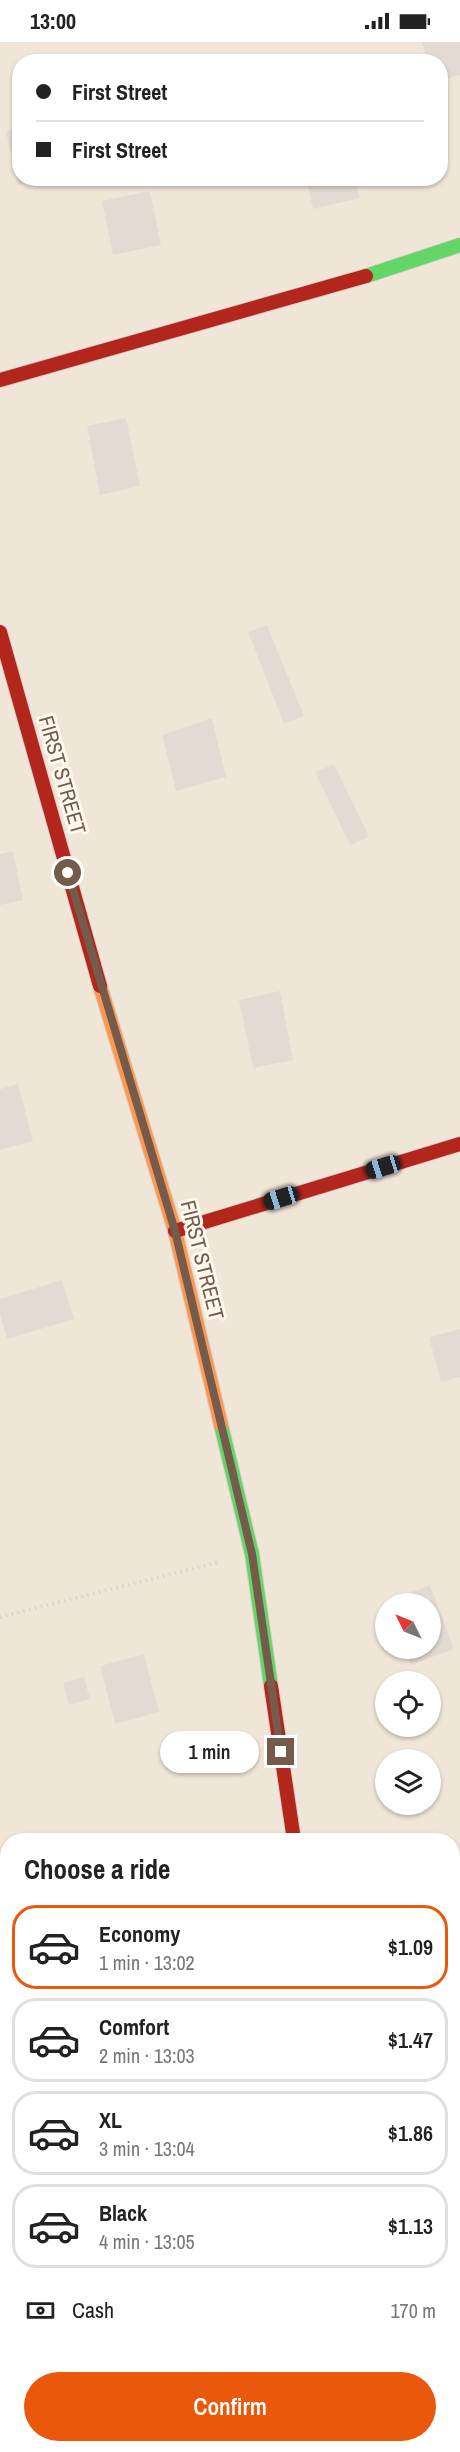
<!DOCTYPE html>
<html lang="en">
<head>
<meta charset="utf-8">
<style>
  :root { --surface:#fff; --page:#f6f6f6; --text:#222; --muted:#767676; --line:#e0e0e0; --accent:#ea580c }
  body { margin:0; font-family:"Archivo Narrow",sans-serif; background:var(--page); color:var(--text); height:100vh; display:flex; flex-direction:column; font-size:22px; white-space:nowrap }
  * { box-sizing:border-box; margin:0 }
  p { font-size:20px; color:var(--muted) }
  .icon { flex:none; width:33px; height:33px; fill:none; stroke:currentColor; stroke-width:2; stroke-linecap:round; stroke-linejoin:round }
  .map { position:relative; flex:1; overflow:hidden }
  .drawer { position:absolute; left:0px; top:1791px; width:460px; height:620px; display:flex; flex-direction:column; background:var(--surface); border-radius:24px 24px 0 0; box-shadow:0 2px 4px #0004 }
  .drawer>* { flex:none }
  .guide { position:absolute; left:12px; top:12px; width:436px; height:132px; border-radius:24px; box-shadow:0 2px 4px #0004; display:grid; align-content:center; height:132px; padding:0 24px; background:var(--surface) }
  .needle { width:39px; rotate:313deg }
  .controls { position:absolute; left:375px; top:1551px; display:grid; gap:12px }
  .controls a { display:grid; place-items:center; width:66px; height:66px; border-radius:50%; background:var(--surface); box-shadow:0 2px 4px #0004; font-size:30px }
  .end { position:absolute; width:27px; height:27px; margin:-14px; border:8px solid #755b4b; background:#fff; box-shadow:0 0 0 3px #fff }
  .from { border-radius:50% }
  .bubble { position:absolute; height:42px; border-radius:21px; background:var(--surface); box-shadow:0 2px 4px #0004; font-size:20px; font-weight:600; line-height:42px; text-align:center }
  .car { position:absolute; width:18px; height:36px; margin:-18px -9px; border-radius:8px; box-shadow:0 0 4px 2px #0007; background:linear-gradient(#222 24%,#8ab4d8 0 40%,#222 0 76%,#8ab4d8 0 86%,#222 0) }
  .guide b { display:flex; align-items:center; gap:21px; height:57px; font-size:22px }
  .guide b+b { border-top:2px solid var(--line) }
  .guide i { width:15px; height:15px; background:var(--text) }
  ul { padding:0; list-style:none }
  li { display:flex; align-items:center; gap:18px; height:84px; margin:0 12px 9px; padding:0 12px; border:3px solid var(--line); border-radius:24px }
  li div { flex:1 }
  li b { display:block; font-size:22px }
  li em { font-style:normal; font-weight:600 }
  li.on { border-color:var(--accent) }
  li>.icon { width:54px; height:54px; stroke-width:1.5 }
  h2 { padding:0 24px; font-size:27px; line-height:72px }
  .pay { display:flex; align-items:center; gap:15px; height:66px; padding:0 24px; font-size:22px }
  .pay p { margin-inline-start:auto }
  .cta { display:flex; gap:12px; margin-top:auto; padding:12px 24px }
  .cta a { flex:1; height:69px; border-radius:36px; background:var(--accent); color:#fff; font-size:24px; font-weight:600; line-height:69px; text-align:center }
  .status { display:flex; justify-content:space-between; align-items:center; height:42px; padding:0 30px; background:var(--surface); direction:ltr }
  .status svg { height:16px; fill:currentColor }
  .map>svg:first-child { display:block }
  .residential { fill:#f0e6d8; fill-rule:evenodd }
  .building { fill:#e3dbd3 }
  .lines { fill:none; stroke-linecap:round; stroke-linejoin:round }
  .lane-casing { stroke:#d6d0c9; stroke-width:22 }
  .fast-casing { stroke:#d6cfc7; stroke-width:16 }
  .slow-casing { stroke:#d6cfc7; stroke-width:16 }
  .jam-casing { stroke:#d6cfc7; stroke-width:16 }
  .path { stroke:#dad2ce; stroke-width:4; stroke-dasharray:1.5 4.5; stroke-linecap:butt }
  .lane { stroke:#fefdfc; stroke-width:20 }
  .fast { stroke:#63d668; stroke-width:14 }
  .slow { stroke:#ff974d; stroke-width:14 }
  .jam { stroke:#b3261e; stroke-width:14 }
  .route { stroke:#755b4b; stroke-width:8 }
  .labels { text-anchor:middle; stroke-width:6; stroke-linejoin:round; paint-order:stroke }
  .street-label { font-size:21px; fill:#755b4b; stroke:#fff8ec }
</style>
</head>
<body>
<div class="status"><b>13:00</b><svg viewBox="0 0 49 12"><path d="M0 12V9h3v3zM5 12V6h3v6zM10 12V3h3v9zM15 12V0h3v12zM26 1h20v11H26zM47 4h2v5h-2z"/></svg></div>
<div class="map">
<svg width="460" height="2410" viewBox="0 0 460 2410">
  <rect width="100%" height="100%" fill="#f7f3eb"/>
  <path class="residential" d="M0,0H460V2410H0ZM20,20H441V136H20ZM386,1562H430V1606H386ZM386,1640H430V1684H386ZM386,1718H430V1762H386ZM8,1798H453V2403H8Z"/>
  <g class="building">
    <polygon points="422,0 460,0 460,33 441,38 441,20 427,20"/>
    <polygon points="402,12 404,20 380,20 380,19"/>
    <polygon points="20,86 20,136 40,137 19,143 6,90"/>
    <polygon points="306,136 355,136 360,156 313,167"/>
    <polygon points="150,149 161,203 113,213 102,159"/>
    <polygon points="126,376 140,444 100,453 87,384"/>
    <polygon points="267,583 304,674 284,682 248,590"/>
    <polygon points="212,676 226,735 176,749 162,693"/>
    <polygon points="334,722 369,795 350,803 315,730"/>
    <polygon points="13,809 23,858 0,863 0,812"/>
    <polygon points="280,949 293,1018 253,1026 239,958"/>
    <polygon points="18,1042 33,1099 0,1108 0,1047"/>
    <polygon points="62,1238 74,1277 7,1297 0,1272 0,1257"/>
    <polygon points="460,1287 460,1335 441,1340 429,1295"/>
    <polygon points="430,1543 454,1607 411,1623 405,1606 430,1606 430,1562 388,1562 387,1559"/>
    <polygon points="144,1612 159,1670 115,1682 100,1624"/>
    <polygon points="84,1635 90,1657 69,1663 63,1641"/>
  </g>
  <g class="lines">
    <g class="lane-casing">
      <polyline id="lane" points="453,2363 460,2361"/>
    </g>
    <g class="fast-casing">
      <g id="fast">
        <polyline points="366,234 460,203"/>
        <polyline points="221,1383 252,1512 271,1644"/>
      </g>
    </g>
    <g class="slow-casing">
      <polyline id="slow" points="100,944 175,1189 221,1383"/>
    </g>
    <g class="jam-casing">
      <g id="jam">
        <polyline points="0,338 366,234"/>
        <polyline points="0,590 100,944"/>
        <polyline points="175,1189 460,1102"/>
        <polyline points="271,1644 294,1798"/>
        <polyline points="377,2410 378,2403"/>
      </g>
    </g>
    <polyline class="path" points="0,1575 219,1520"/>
    <use href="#lane" class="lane"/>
    <use href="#fast" class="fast"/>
    <use href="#slow" class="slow"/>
    <use href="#jam" class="jam"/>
  </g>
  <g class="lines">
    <polyline class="route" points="68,831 175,1189 252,1512 281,1710"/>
  </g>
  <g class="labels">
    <g class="street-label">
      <text transform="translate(62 733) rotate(74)" y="7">FIRST STREET</text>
      <text transform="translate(202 1218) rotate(76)" y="7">FIRST STREET</text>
    </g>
  </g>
</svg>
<div class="controls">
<a><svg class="needle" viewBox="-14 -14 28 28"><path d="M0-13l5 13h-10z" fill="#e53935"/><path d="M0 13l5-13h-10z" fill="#767676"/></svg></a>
<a><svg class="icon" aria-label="locate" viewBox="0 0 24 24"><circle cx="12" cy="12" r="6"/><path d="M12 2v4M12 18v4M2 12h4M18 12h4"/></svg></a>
<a><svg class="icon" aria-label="layers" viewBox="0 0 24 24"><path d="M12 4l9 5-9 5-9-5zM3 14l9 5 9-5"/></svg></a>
</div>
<i class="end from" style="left:68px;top:831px"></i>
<i class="end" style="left:281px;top:1710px"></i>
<div class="bubble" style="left:160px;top:1689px;width:99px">1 min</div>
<i class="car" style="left:383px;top:1125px;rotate:253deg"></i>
<i class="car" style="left:281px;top:1156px;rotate:253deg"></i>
<div class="guide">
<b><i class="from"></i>First Street</b>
<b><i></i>First Street</b>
</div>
<section class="drawer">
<h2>Choose a ride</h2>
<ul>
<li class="on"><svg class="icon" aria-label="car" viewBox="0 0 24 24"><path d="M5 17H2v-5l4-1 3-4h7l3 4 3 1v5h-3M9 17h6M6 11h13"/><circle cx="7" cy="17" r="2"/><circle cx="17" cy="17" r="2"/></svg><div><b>Economy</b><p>1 min · 13:02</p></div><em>$1.09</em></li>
<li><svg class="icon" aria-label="car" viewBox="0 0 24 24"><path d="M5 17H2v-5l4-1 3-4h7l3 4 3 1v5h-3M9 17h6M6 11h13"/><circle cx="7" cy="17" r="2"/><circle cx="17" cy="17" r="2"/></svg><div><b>Comfort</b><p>2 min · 13:03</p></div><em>$1.47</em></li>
<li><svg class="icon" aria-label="car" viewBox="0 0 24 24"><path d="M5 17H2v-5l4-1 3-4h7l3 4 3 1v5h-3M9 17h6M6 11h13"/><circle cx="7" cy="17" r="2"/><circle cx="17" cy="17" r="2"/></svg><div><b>XL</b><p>3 min · 13:04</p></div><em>$1.86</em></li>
<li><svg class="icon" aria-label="car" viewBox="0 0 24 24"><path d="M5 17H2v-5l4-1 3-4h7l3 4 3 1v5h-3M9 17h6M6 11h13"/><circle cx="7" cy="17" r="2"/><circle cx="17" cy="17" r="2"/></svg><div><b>Black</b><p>4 min · 13:05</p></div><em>$1.13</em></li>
</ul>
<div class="pay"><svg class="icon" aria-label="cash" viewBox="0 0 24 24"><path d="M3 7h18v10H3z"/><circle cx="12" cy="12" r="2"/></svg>Cash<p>170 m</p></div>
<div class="cta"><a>Confirm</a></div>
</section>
</div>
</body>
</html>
